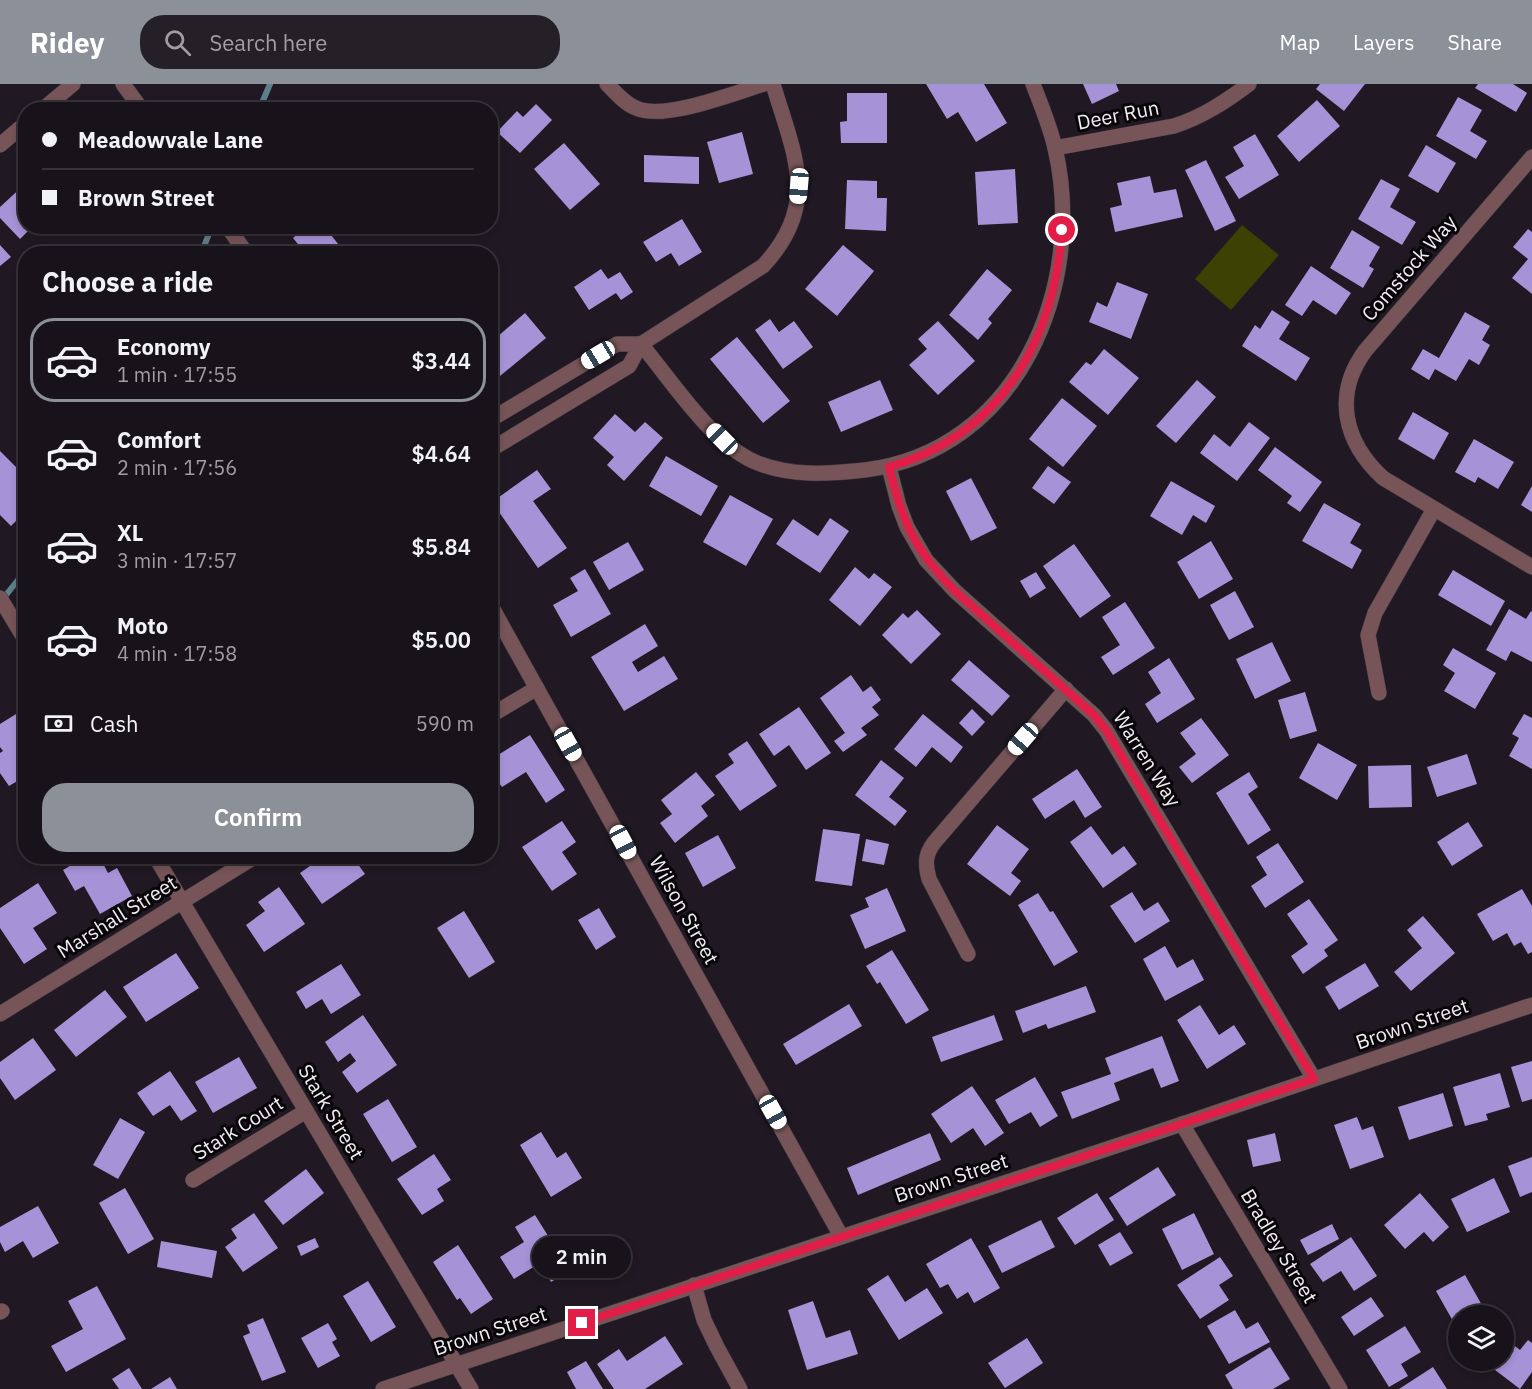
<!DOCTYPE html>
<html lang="en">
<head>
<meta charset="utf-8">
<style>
  :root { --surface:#18131a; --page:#252027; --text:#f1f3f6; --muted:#9f9ea2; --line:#363239; --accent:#8c9099 }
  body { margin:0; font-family:"IBM Plex Sans",sans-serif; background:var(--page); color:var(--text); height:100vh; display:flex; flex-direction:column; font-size:22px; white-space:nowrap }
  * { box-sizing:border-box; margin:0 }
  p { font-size:20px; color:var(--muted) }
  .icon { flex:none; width:33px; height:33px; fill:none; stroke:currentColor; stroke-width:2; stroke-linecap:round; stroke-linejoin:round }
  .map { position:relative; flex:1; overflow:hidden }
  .side { position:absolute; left:18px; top:162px; width:480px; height:618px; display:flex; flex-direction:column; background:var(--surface); border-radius:24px; box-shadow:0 3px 9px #0003,0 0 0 2px var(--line) }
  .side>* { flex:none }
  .hud { position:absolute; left:18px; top:18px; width:480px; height:132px; border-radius:24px; box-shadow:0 3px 9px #0003,0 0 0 2px var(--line); display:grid; align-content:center; height:132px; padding:0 24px; background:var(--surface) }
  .buttons { position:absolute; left:1448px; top:1221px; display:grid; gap:12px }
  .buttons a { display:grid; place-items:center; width:66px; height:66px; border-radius:50%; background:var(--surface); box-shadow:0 3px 9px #0003,0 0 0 2px var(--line); font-size:30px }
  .end { position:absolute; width:27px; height:27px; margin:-14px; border:8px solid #e11d48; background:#fff; box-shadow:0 0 0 3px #fff }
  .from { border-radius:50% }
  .bubble { position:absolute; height:42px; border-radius:21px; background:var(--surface); box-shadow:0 3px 9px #0003,0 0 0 2px var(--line); font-size:20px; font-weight:600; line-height:42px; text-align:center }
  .car { position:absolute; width:18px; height:36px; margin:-18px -9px; border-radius:8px; box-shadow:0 0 4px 2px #0007; background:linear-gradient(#fff 24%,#345 0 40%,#fff 0 76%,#345 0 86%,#fff 0) }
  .hud b { display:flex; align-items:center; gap:21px; height:57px; font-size:22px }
  .hud b+b { border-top:2px solid var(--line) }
  .hud i { width:15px; height:15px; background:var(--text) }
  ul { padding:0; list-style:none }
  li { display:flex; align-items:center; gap:18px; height:84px; margin:0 12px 9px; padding:0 12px; border:3px solid transparent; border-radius:24px }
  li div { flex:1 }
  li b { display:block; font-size:22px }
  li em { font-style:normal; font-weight:600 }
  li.selected { border-color:var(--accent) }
  li>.icon { width:54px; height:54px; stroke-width:1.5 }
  h2 { padding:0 24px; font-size:27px; line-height:72px }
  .pay { display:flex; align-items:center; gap:15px; height:66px; padding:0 24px; font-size:22px }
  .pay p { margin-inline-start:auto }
  .primary-button { display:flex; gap:12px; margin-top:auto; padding:12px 24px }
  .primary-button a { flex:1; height:69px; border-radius:24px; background:var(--accent); color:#fff; font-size:24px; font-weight:600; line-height:69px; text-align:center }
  header { display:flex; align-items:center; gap:36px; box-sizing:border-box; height:84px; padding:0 30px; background:var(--accent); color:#fff }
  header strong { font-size:28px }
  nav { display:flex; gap:33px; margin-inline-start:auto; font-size:21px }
  .search { width:420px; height:54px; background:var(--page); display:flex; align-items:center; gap:15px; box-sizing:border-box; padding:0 21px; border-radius:24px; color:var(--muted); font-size:22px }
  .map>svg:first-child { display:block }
  .green { fill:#3e4104 }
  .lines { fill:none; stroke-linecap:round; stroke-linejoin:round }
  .stream { stroke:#5c808c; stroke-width:6 }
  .building { fill:#a692d7 }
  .minor-casing { stroke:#3d3740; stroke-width:16 }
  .tertiary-casing { stroke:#3d3740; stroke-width:16 }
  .minor { stroke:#765458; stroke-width:15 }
  .tertiary { stroke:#765458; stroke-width:15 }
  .route { stroke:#e11d48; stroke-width:8 }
  .labels { text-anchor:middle; stroke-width:6; stroke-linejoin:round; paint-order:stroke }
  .street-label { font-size:20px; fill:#f2edf4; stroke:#080609 }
</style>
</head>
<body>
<header>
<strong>Ridey</strong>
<div class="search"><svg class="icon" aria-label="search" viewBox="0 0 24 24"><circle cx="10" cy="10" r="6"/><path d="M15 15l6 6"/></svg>Search here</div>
<nav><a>Map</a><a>Layers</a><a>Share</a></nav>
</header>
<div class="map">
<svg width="1532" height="1305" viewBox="0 0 1532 1305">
  <rect width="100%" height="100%" fill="#201923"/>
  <polygon class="green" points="1242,141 1279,171 1231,226 1195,195"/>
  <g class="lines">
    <g class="stream">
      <polyline points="259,26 270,0"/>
      <polyline points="201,170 212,142"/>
      <polyline points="2,516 26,486"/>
    </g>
  </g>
  <g class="building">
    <polygon points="926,0 984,0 1007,39 976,58 958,28 947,35"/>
    <polygon points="1083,0 1116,0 1119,7 1092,20"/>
    <polygon points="1320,0 1365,0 1344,27 1316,5"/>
    <polygon points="1478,0 1513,0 1527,9 1516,28 1475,4"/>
    <polygon points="847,9 887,9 887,59 841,59 840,38 847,37"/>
    <polygon points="1458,13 1482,26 1470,47 1487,57 1476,75 1436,52"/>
    <polygon points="1317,16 1340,42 1299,78 1277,52"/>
    <polygon points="536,20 552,36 520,69 497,48 517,27 523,33"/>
    <polygon points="742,48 753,90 719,99 707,58"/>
    <polygon points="1255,50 1279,91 1239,115 1225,93 1244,82 1233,63"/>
    <polygon points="564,59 600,100 570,126 534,85"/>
    <polygon points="1426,61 1456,79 1438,109 1408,92"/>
    <polygon points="644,71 699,73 699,100 644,98"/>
    <polygon points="1206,76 1236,137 1215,147 1185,86"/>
    <polygon points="1015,85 1018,139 978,141 975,88"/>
    <polygon points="1150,92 1154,109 1176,105 1183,133 1115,148 1110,124 1122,121 1117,99"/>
    <polygon points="1381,95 1400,105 1390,123 1416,138 1402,161 1358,135"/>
    <polygon points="847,96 877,97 877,114 887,114 886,147 845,145"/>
    <polygon points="26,99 26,142 33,142 20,155 0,134 0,123"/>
    <polygon points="682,135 702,168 679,182 671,169 656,178 643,158"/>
    <polygon points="307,142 324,142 342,165 336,170 306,170 293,154"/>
    <polygon points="1528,145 1532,148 1532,210 1512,194 1528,175 1513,163"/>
    <polygon points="1352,146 1380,163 1369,182 1374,185 1363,204 1330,184"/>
    <polygon points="0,161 11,173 0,182"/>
    <polygon points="843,161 874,187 837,232 805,205"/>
    <polygon points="1311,182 1351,209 1336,231 1313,216 1302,232 1285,221"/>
    <polygon points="601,185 608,195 620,188 633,208 621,216 616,209 589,226 574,203"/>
    <polygon points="987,185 1012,206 988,235 992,239 978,256 949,231"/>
    <polygon points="1117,198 1148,210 1131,255 1089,238 1097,218 1107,223"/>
    <polygon points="1272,226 1290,238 1279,255 1310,274 1296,297 1242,262 1255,241 1260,245"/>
    <polygon points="1465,228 1490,242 1482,256 1490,261 1479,281 1469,275 1456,297 1435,285 1429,296 1411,285 1423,265 1439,274"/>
    <polygon points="525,229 546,254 500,292 490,280 490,259"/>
    <polygon points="770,235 779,248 794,237 813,263 783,285 755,246"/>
    <polygon points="938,237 975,277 938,311 909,281 927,265 918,255"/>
    <polygon points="737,253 790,317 763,339 710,275"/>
    <polygon points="1104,265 1139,294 1108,331 1069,298 1086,278 1091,281"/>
    <polygon points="880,296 893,326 841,348 828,318"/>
    <polygon points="1197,296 1216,313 1176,359 1156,342"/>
    <polygon points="1062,314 1097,342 1063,383 1029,355"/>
    <polygon points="1413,328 1449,349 1434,376 1398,355"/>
    <polygon points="615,330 635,348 645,338 663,354 624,397 607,381 614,373 593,354"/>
    <polygon points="1249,338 1270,354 1237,397 1200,369 1214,350 1230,363"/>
    <polygon points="1474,355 1514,378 1498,405 1478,393 1475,399 1455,388"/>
    <polygon points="1275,363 1322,398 1300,428 1287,419 1292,412 1258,386"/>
    <polygon points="0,367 26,393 26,427 11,442 0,431"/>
    <polygon points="666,372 718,402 701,432 649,402"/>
    <polygon points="1048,382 1071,398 1054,420 1032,404"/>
    <polygon points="537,386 551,405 533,417 567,464 538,484 492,418"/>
    <polygon points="971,394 997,444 971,457 946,407"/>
    <polygon points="1171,397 1215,422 1206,439 1193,431 1182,451 1150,432"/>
    <polygon points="1532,402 1532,428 1521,421"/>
    <polygon points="730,411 773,435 746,482 703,458"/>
    <polygon points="1324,419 1361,440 1350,459 1362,466 1352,485 1302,457"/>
    <polygon points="830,434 849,447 820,489 776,460 793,435 818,452"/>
    <polygon points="1211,457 1233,495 1199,515 1177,478"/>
    <polygon points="628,458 644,486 609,506 593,478"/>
    <polygon points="1074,460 1111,512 1080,534 1043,482"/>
    <polygon points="855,483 869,495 874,489 892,503 860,542 829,516"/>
    <polygon points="585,485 611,530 571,553 553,521 578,507 570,494"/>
    <polygon points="1453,486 1505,517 1491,542 1438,511"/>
    <polygon points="1036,488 1046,504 1030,514 1020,497"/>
    <polygon points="1235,507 1254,543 1229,556 1210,521"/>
    <polygon points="1125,518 1155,564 1113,591 1101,573 1120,561 1102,533"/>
    <polygon points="1509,525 1526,535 1531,527 1532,528 1532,578 1511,567 1506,577 1486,566"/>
    <polygon points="917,526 941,550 911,580 882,551 903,529 908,534"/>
    <polygon points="645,540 658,562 632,578 638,588 664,572 678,595 624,627 591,573"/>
    <polygon points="1272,558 1291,597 1255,615 1236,575"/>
    <polygon points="1453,564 1496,589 1475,625 1444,607 1455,589 1443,581"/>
    <polygon points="1169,574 1195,615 1157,639 1145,620 1161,609 1148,588"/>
    <polygon points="969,576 1010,612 992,632 951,596"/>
    <polygon points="851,591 863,608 871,602 881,616 872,623 879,631 861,644 867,651 843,668 834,657 845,649 820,614"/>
    <polygon points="1305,608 1317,647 1290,655 1278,616"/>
    <polygon points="799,623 831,669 806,686 789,661 774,672 759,650"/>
    <polygon points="972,625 985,638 972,652 959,639"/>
    <polygon points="21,627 26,635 26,692 9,702 0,689 0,669 3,667 0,663 0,640"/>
    <polygon points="923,630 963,663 951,679 932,663 916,683 894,665"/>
    <polygon points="1524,630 1532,634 1532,685 1509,672 1519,654 1512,650"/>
    <polygon points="1201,634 1229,671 1192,699 1179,683 1196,670 1180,649"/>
    <polygon points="530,651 565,706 546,719 526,688 502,703 490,686 490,676"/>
    <polygon points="747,657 777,702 740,727 715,692 734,679 728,670"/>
    <polygon points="1318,659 1357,681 1337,716 1299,694"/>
    <polygon points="1467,670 1477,700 1437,713 1427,683"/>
    <polygon points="881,676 904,694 889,713 907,727 895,742 855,711"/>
    <polygon points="1411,681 1412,723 1369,724 1368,682"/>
    <polygon points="1077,685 1102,723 1085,734 1074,716 1045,735 1032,715"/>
    <polygon points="696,688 715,711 701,722 708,732 675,759 660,739 672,730 661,716"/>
    <polygon points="1249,688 1258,703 1248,710 1271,746 1248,761 1216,709"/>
    <polygon points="26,716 26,737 16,722"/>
    <polygon points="562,737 576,758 562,768 577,790 552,807 522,763"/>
    <polygon points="1468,738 1483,762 1452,782 1437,758"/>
    <polygon points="997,741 1029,765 1011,789 1021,797 1010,812 967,780"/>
    <polygon points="1091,742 1112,771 1124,762 1137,780 1103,804 1070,758"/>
    <polygon points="823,745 860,750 852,802 815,797"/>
    <polygon points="718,751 736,784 703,803 685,769"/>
    <polygon points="866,755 889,760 884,781 862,777"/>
    <polygon points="1278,759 1304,798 1265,824 1251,802 1267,791 1256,773"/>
    <polygon points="87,772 99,772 108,789 117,784 132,812 100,830 84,802 75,807 63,786"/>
    <polygon points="324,772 352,772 365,790 322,820 300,789"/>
    <polygon points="379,772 400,772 385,782"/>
    <polygon points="38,799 57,829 33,844 47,865 24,880 0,844 0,824"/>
    <polygon points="279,803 305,840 264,868 246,841 265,827 258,818"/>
    <polygon points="887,804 906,847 865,865 850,831 869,823 865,814"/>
    <polygon points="1522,805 1532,822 1532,868 1528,870 1521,858 1514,862 1507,849 1493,857 1477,830"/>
    <polygon points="1132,808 1144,827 1158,818 1170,837 1135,859 1110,822"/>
    <polygon points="1038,809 1050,828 1053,827 1078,868 1054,882 1018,821"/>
    <polygon points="1309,815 1338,856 1324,866 1328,872 1303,890 1291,872 1308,860 1287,830"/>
    <polygon points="599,824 616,853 596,866 578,836"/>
    <polygon points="464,827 495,878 469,894 437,844"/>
    <polygon points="1423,832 1455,869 1411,907 1394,888 1422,864 1407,846"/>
    <polygon points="1165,862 1177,884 1193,875 1204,896 1165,917 1143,875"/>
    <polygon points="892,866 929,926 906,940 880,898 877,900 866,882"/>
    <polygon points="176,869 199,904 146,938 123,903"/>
    <polygon points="1365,879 1379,902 1339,926 1325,903"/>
    <polygon points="341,880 361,911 331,930 322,915 306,925 296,908"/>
    <polygon points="1086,902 1096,928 1048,945 1046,940 1023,949 1015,927"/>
    <polygon points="105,906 127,933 76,973 54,946"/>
    <polygon points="849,920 862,942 796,981 783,960"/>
    <polygon points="1200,921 1219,951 1234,941 1246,960 1207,985 1177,936"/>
    <polygon points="363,931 397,981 357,1009 342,988 356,977 350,969 338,978 325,958"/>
    <polygon points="994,931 1003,956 941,978 932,953"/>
    <polygon points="1162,952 1179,997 1161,1004 1153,984 1114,999 1120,1016 1072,1035 1061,1008 1111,990 1105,974"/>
    <polygon points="33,954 56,986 15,1016 0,994 0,978"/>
    <polygon points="239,973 257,1004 213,1029 195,998"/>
    <polygon points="1532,977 1532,1015 1522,1018 1511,983"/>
    <polygon points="170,987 197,1027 181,1037 170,1021 153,1032 137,1009"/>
    <polygon points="1500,989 1510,1023 1486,1030 1488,1036 1465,1042 1453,1003"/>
    <polygon points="1035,993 1058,1032 1040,1043 1031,1028 1009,1040 995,1016"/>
    <polygon points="972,1002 1004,1049 985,1062 973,1044 951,1059 931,1030"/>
    <polygon points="1443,1009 1453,1042 1409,1056 1398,1023"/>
    <polygon points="388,1015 417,1063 392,1078 363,1030"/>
    <polygon points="1357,1033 1362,1046 1373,1042 1384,1073 1350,1085 1334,1041"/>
    <polygon points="120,1034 145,1048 118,1095 93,1081"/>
    <polygon points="541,1048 557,1074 566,1068 582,1094 551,1113 520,1061"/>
    <polygon points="930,1049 941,1076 858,1111 847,1084"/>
    <polygon points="1275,1049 1281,1077 1253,1083 1247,1056"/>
    <polygon points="434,1070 451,1096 437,1105 444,1117 422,1131 397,1095"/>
    <polygon points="1532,1073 1532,1108 1520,1113 1508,1082"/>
    <polygon points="1158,1083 1176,1111 1127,1142 1109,1114"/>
    <polygon points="306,1085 324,1109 283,1141 264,1117"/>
    <polygon points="1494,1094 1510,1128 1467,1148 1451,1115"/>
    <polygon points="125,1104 154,1155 128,1170 99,1119"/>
    <polygon points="1097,1109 1114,1136 1075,1161 1057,1134"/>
    <polygon points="1420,1109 1449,1143 1433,1158 1424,1148 1405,1165 1384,1141"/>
    <polygon points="38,1122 59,1159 33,1174 23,1157 5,1168 0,1158 0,1143"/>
    <polygon points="254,1129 278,1164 243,1188 225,1163 237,1154 231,1145"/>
    <polygon points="1194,1129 1214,1170 1182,1186 1162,1145"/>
    <polygon points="535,1131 570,1187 551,1198 540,1179 514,1195 500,1173 524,1158 515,1143"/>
    <polygon points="1041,1136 1055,1163 1002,1189 988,1162"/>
    <polygon points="1332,1140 1339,1155 1308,1171 1300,1156"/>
    <polygon points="1120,1148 1133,1169 1110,1182 1098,1161"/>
    <polygon points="1351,1153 1377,1192 1354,1207 1341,1187 1323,1198 1310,1180"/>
    <polygon points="315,1154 319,1163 301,1172 297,1162"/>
    <polygon points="971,1154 1000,1204 974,1219 968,1208 957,1215 948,1200 940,1204 926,1180"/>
    <polygon points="161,1157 217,1167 212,1194 157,1183"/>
    <polygon points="458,1161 493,1215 471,1230 460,1214 457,1216 433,1178"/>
    <polygon points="1220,1173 1233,1192 1219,1201 1229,1216 1200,1235 1177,1201"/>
    <polygon points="888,1191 905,1218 927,1204 943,1229 899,1256 867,1205"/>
    <polygon points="1465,1191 1488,1232 1458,1232 1458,1246 1436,1207"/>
    <polygon points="368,1197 396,1243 371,1258 343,1212"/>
    <polygon points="97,1202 126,1255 66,1288 51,1262 83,1245 68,1217"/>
    <polygon points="1371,1213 1384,1232 1354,1252 1341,1233"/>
    <polygon points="813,1217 826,1254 850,1246 858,1270 807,1286 788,1226"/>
    <polygon points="1235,1226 1246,1245 1258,1238 1270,1258 1229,1280 1207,1242"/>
    <polygon points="263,1234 286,1288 262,1297 243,1252 250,1249 247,1241"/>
    <polygon points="328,1239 337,1255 332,1258 340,1272 318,1284 301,1254"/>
    <polygon points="1405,1242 1421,1268 1401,1280 1408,1292 1389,1303 1366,1266"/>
    <polygon points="665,1252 683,1280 645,1305 614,1305 597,1280 619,1265 627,1277"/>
    <polygon points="1503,1253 1520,1266 1528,1256 1532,1259 1532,1288 1520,1305 1482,1276 1503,1276"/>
    <polygon points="1027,1254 1043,1279 1005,1304 988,1279"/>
    <polygon points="1270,1263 1290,1295 1273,1305 1233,1305 1225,1291"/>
    <polygon points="586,1277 603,1305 576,1305 567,1288"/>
    <polygon points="1433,1283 1447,1305 1399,1305"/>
    <polygon points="129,1284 142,1305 119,1305 112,1295"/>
    <polygon points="170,1293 177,1305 151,1305"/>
  </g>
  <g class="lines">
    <g class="minor-casing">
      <g id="minor">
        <polyline points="123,0 142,26"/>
        <path d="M607,0C615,8 625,20 636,24C664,37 734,9 764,0"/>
        <polyline points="42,26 73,0"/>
        <polyline points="0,61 26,39"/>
        <path d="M1055,64L1174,42C1202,33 1225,18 1249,0"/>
        <path d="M1532,73L1365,267C1333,311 1344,358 1383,394L1532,483"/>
        <polyline points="227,142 247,170"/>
        <path d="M641,260C671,296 710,357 753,377C788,393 828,390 865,386C1018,367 1087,202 1055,64C1050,42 1041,21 1033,0"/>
        <polyline points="490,336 617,260 641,260"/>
        <path d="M490,366L629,282L641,260L763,182C821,120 794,71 773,0"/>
        <polyline points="889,383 899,422 907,443 926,476 955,507 1094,631 1106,646 1314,995"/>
        <polyline points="0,514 26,557"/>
        <polyline points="490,520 841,1152"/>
        <polyline points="1379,609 1368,551 1375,529 1434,425"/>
        <polyline points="490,632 537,604"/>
        <polyline points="155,772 471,1305"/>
        <path d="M968,870L929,795C924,777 926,767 938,754L1066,605"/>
        <polyline points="0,930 256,772"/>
        <polyline points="1182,1040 1340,1305"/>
        <polyline points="193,1096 306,1027"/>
        <polyline points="694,1201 704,1236 717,1263 740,1305"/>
        <polyline points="0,1228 2,1227"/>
      </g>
    </g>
    <g class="tertiary-casing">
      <polyline id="tertiary" points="383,1305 1182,1040 1532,921"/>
    </g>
    <use href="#minor" class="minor"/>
    <use href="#tertiary" class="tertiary"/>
  </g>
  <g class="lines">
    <path class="route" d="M582,1239L1182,1040L1314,995L1106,646L1094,631L955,507C914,465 903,439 889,383C1001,351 1054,257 1062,146"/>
  </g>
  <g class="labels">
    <g class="street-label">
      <text transform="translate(1118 31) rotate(-11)" y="7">Deer Run</text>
      <text transform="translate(1409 184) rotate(-49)" y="7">Comstock Way</text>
      <text transform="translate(1147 675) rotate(58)" y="7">Warren Way</text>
      <text transform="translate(684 826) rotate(61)" y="7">Wilson Street</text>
      <text transform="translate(117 833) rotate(-32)" y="7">Marshall Street</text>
      <text transform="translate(1412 940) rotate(-19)" y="7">Brown Street</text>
      <text transform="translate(331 1028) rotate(59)" y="7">Stark Street</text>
      <text transform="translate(238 1044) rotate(-32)" y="7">Stark Court</text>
      <text transform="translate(951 1094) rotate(-18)" y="7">Brown Street</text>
      <text transform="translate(1279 1162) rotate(59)" y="7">Bradley Street</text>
      <text transform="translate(490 1247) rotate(-18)" y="7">Brown Street</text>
    </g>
  </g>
</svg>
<div class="buttons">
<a><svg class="icon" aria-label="layers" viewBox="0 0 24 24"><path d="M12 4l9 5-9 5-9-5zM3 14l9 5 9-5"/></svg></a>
</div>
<i class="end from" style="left:1062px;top:146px"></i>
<i class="end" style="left:582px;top:1239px"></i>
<div class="bubble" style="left:532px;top:1152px;width:99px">2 min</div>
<i class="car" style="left:799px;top:102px;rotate:185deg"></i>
<i class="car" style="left:598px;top:271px;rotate:239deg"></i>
<i class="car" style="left:722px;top:355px;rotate:315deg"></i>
<i class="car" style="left:1023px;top:655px;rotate:221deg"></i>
<i class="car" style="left:568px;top:660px;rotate:151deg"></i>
<i class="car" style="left:623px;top:758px;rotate:152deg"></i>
<i class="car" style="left:773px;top:1028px;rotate:151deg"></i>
<div class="hud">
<b><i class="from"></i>Meadowvale Lane</b>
<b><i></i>Brown Street</b>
</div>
<section class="side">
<h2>Choose a ride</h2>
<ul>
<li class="selected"><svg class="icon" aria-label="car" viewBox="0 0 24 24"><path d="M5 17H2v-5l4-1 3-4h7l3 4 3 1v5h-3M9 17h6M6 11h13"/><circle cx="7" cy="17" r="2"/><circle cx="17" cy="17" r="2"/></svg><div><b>Economy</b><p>1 min · 17:55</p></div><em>$3.44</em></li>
<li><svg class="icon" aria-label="car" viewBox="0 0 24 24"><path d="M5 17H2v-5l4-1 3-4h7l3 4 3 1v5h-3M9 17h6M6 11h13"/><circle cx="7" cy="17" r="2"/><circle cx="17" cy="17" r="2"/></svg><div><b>Comfort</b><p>2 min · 17:56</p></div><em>$4.64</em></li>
<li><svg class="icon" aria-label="car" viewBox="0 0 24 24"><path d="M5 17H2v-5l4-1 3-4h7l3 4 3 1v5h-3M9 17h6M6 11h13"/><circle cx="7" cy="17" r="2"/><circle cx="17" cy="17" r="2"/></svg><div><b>XL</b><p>3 min · 17:57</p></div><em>$5.84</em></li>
<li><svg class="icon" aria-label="car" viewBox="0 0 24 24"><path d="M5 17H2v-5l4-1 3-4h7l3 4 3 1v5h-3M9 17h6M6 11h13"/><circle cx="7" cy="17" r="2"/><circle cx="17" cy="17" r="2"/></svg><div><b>Moto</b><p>4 min · 17:58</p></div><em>$5.00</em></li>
</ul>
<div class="pay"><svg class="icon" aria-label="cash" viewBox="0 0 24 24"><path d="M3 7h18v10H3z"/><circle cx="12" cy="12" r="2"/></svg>Cash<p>590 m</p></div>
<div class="primary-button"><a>Confirm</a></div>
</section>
</div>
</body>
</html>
